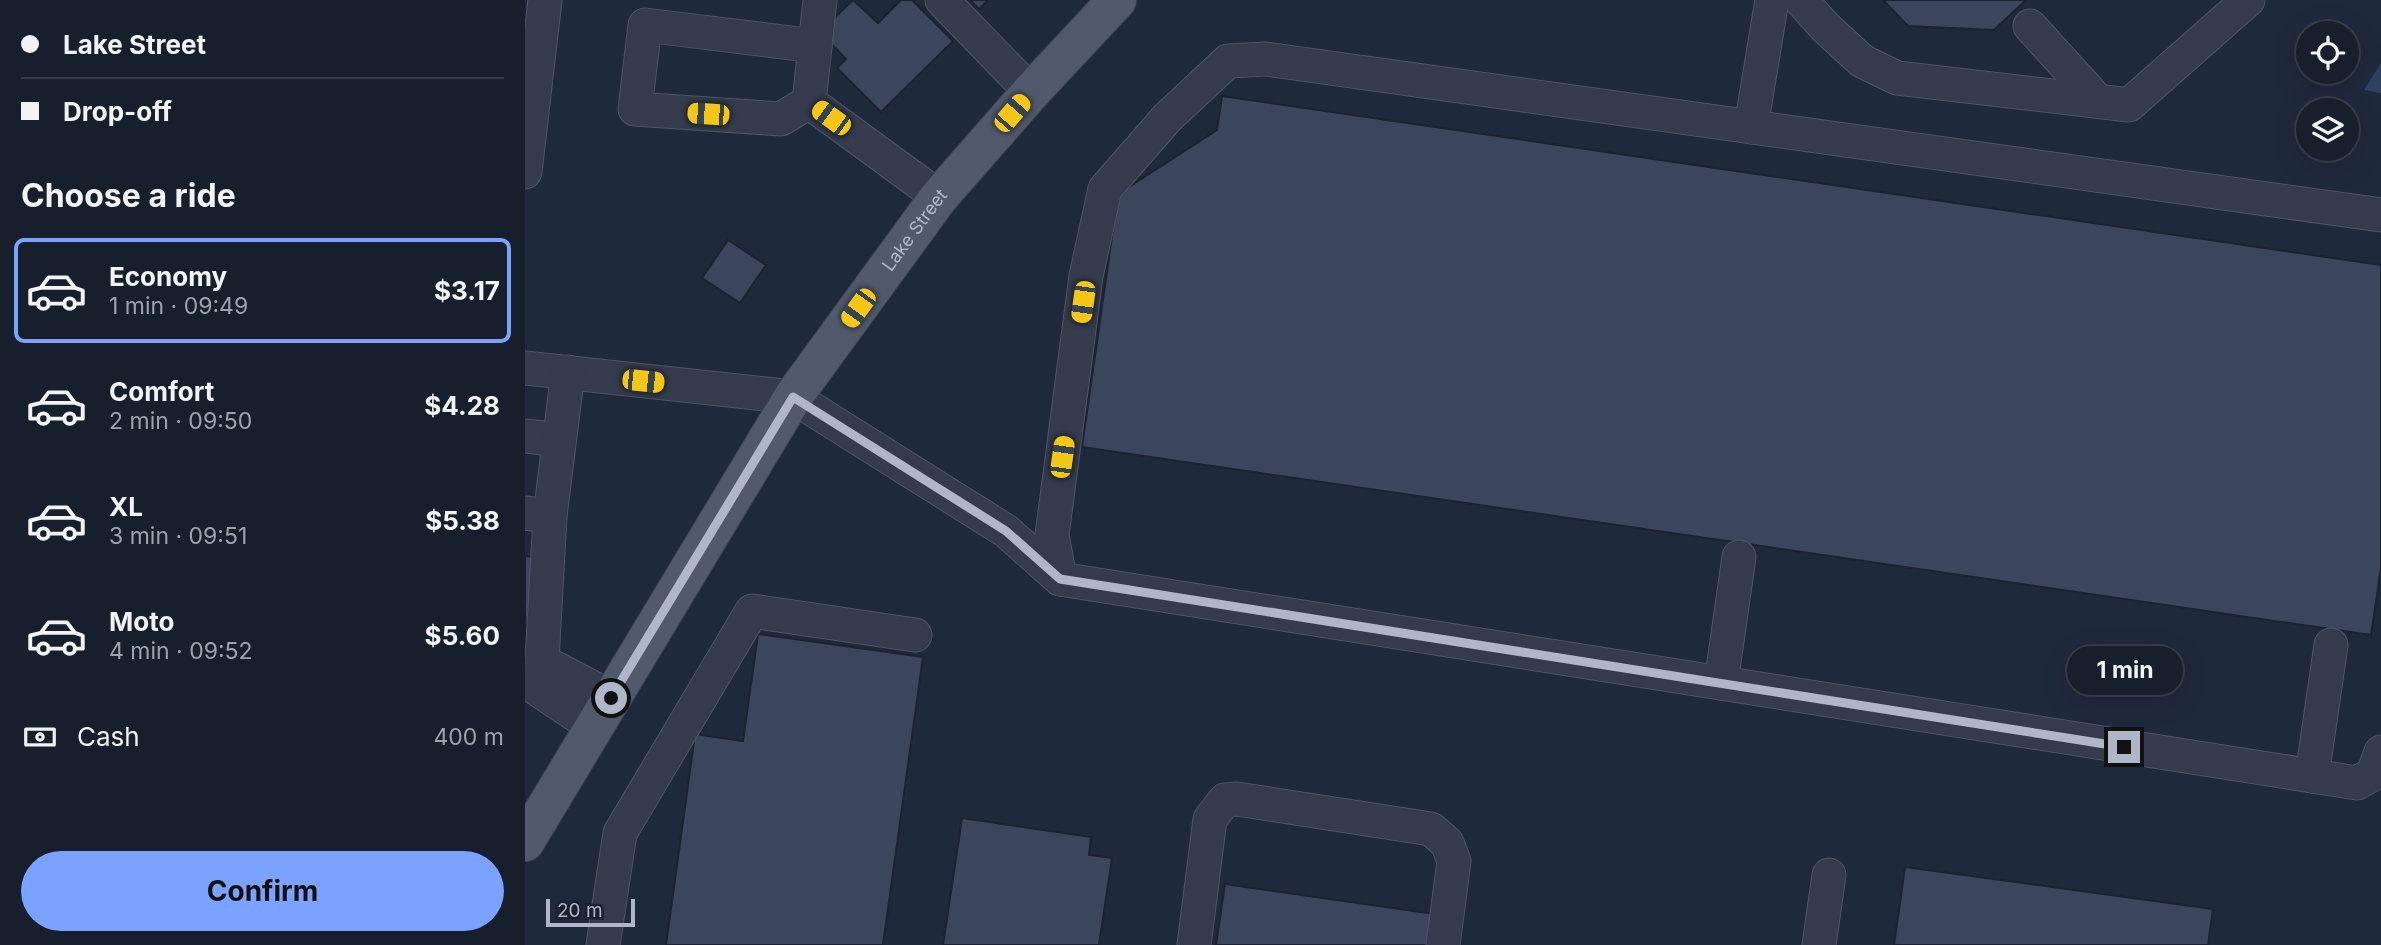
<!DOCTYPE html>
<html lang="en">
<head>
<meta charset="utf-8">
<style>
  :root { --surface:#171f2d; --page:#242c39; --text:#f1f3f6; --muted:#9ea2aa; --line:#363d49; --accent:#7ca2ff }
  body { margin:0; font-family:Inter,sans-serif; background:var(--page); color:var(--text); height:100vh; display:flex; flex-direction:column; font-size:26px; white-space:nowrap }
  * { box-sizing:border-box; margin:0 }
  p { font-size:23px; color:var(--muted) }
  .icon { flex:none; width:38px; height:38px; fill:none; stroke:currentColor; stroke-width:2; stroke-linecap:round; stroke-linejoin:round }
  .map { position:relative; flex:1; overflow:hidden }
  .drawer { display:flex; flex-direction:column; background:var(--surface); width:525px }
  .drawer>* { flex:none }
  .top-card { display:grid; align-content:center; height:154px; padding:0 21px; background:var(--surface) }
  .fabs { position:absolute; left:1771px; top:21px; display:grid; gap:14px }
  .fabs a { display:grid; place-items:center; width:63px; height:63px; border-radius:50%; background:var(--surface); box-shadow:0 7px 28px #0002,0 0 0 2px var(--line); font-size:35px }
  .scale { position:absolute; left:21px; bottom:18px; width:89px; box-sizing:border-box; padding-left:7px; border:4px solid #aeb6c8; border-top:0; font-size:19px; line-height:24px; white-space:nowrap; color:#aeb6c8; -webkit-text-stroke:5px #192030; paint-order:stroke }
  .end { position:absolute; width:32px; height:32px; margin:-16px; border:9px solid #aeb6c8; background:#111; box-shadow:0 0 0 4px #111 }
  .from { border-radius:50% }
  .bubble { position:absolute; height:49px; border-radius:24px; background:var(--surface); box-shadow:0 7px 28px #0002,0 0 0 2px var(--line); font-size:23px; font-weight:700; line-height:49px; text-align:center }
  .car { position:absolute; width:21px; height:42px; margin:-21px -10px; border-radius:9px; box-shadow:0 0 5px 2px #0007; background:linear-gradient(#f5c518 24%,#345 0 40%,#f5c518 0 76%,#345 0 86%,#f5c518 0) }
  .top-card b { display:flex; align-items:center; gap:24px; height:66px; font-size:26px }
  .top-card b+b { border-top:2px solid var(--line) }
  .top-card i { width:18px; height:18px; background:var(--text) }
  ul { padding:0; list-style:none }
  li { display:flex; align-items:center; gap:21px; height:105px; margin:0 14px 10px; padding:0 7px; border:4px solid transparent; border-radius:10px }
  li div { flex:1 }
  li b { display:block; font-size:26px }
  li em { font-style:normal; font-weight:700 }
  li.on { border-color:var(--accent) }
  li>.icon { width:63px; height:63px; stroke-width:1.5 }
  h2 { padding:0 21px; font-size:32px; line-height:84px }
  .pay { display:flex; align-items:center; gap:18px; height:77px; padding:0 21px; font-size:26px }
  .pay p { margin-inline-start:auto }
  .button { display:flex; gap:14px; margin-top:auto; padding:14px 21px }
  .button a { flex:1; height:80px; border-radius:42px; background:var(--accent); color:#111; font-size:28px; font-weight:700; line-height:80px; text-align:center }
  main { display:flex; flex:1; min-height:0 }
  .map>svg:first-child { display:block }
  .water { fill:#2f4063 }
  .building { fill:#3b455c; stroke:#1b2232; stroke-width:2 }
  .lines { fill:none; stroke-linecap:round; stroke-linejoin:round }
  .minor-casing { stroke:#4e5666; stroke-width:35 }
  .major-casing { stroke:#3d4455; stroke-width:40 }
  .minor { stroke:#333b4c; stroke-width:33 }
  .major { stroke:#515a6c; stroke-width:38 }
  .route { stroke:#aeb6c8; stroke-width:9 }
  .labels { text-anchor:middle; stroke-width:5; stroke-linejoin:round; paint-order:stroke }
  .street-label { font-size:18px; fill:#aeb6c8; stroke:#192030 }
</style>
</head>
<body>
<main>
<section class="drawer">
<div class="top-card">
<b><i class="from"></i>Lake Street</b>
<b><i></i>Drop-off</b>
</div>
<h2>Choose a ride</h2>
<ul>
<li class="on"><svg class="icon" aria-label="car" viewBox="0 0 24 24"><path d="M5 17H2v-5l4-1 3-4h7l3 4 3 1v5h-3M9 17h6M6 11h13"/><circle cx="7" cy="17" r="2"/><circle cx="17" cy="17" r="2"/></svg><div><b>Economy</b><p>1 min · 09:49</p></div><em>$3.17</em></li>
<li><svg class="icon" aria-label="car" viewBox="0 0 24 24"><path d="M5 17H2v-5l4-1 3-4h7l3 4 3 1v5h-3M9 17h6M6 11h13"/><circle cx="7" cy="17" r="2"/><circle cx="17" cy="17" r="2"/></svg><div><b>Comfort</b><p>2 min · 09:50</p></div><em>$4.28</em></li>
<li><svg class="icon" aria-label="car" viewBox="0 0 24 24"><path d="M5 17H2v-5l4-1 3-4h7l3 4 3 1v5h-3M9 17h6M6 11h13"/><circle cx="7" cy="17" r="2"/><circle cx="17" cy="17" r="2"/></svg><div><b>XL</b><p>3 min · 09:51</p></div><em>$5.38</em></li>
<li><svg class="icon" aria-label="car" viewBox="0 0 24 24"><path d="M5 17H2v-5l4-1 3-4h7l3 4 3 1v5h-3M9 17h6M6 11h13"/><circle cx="7" cy="17" r="2"/><circle cx="17" cy="17" r="2"/></svg><div><b>Moto</b><p>4 min · 09:52</p></div><em>$5.60</em></li>
</ul>
<div class="pay"><svg class="icon" aria-label="cash" viewBox="0 0 24 24"><path d="M3 7h18v10H3z"/><circle cx="12" cy="12" r="2"/></svg>Cash<p>400 m</p></div>
<div class="button"><a>Confirm</a></div>
</section>
<div class="map">
<svg width="1856" height="945" viewBox="0 0 1856 945">
  <rect width="100%" height="100%" fill="#1f293c"/>
  <polygon class="water" points="1856,63 1856,93 1839,90"/>
  <g class="building">
    <polygon points="328,0 353,23 376,0 387,0 428,41 356,112 312,68 321,59 295,32"/>
    <polygon points="445,0 463,0 454,9"/>
    <polygon points="1358,0 1501,0 1469,30 1383,26"/>
    <polygon points="697,96 1856,265 1856,568 1846,635 557,447 593,194 692,130"/>
    <polygon points="203,240 241,265 215,303 177,278"/>
    <polygon points="0,556 10,557 0,640"/>
    <polygon points="233,634 398,657 358,945 141,945 170,734 218,741"/>
    <polygon points="437,818 566,837 564,855 587,858 574,945 418,945"/>
    <polygon points="1380,867 1688,909 1683,945 1369,945"/>
    <polygon points="700,884 910,914 905,945 691,945"/>
  </g>
  <g class="lines">
    <g class="minor-casing">
      <g id="minor">
        <polyline points="295,0 284,102 414,197"/>
        <polyline points="417,0 506,92"/>
        <polyline points="1276,0 1300,27 1337,61 1372,78 1604,105 1723,0"/>
        <polyline points="1505,26 1573,101"/>
        <polyline points="284,102 256,119 110,109 120,25 290,46"/>
        <polyline points="1226,127 1247,0"/>
        <polyline points="0,172 20,0"/>
        <polyline points="0,368 268,397 481,531 535,579 1832,783 1848,774 1856,752"/>
        <polyline points="0,436 34,440"/>
        <polyline points="0,513 25,516 43,372"/>
        <polyline points="25,516 17,661 87,698"/>
        <polyline points="535,579 527,535 561,276 580,189 642,118 703,61 741,59 1856,215"/>
        <polyline points="0,681 69,727"/>
        <polyline points="1196,683 1214,557"/>
        <polyline points="1787,776 1806,645"/>
        <polyline points="78,945 95,833 227,611 390,635"/>
        <polyline points="669,945 685,819 700,800 712,799 906,829 922,843 929,861 918,945"/>
        <polyline points="1294,945 1304,875"/>
      </g>
    </g>
    <g class="major-casing">
      <g id="major">
        <path id="s1" d="M0,842L268,397L414,197L506,92L592,0"/>
      </g>
    </g>
    <use href="#minor" class="minor"/>
    <use href="#major" class="major"/>
  </g>
  <g class="lines">
    <polyline class="route" points="86,698 268,397 481,531 535,579 1599,747"/>
  </g>
  <g class="labels">
    <g class="street-label">
      <text dy="6" stroke="none"><textPath href="#s1" startOffset="726">Lake Street</textPath></text>
    </g>
  </g>
</svg>
<div class="fabs">
<a><svg class="icon" aria-label="locate" viewBox="0 0 24 24"><circle cx="12" cy="12" r="6"/><path d="M12 2v4M12 18v4M2 12h4M18 12h4"/></svg></a>
<a><svg class="icon" aria-label="layers" viewBox="0 0 24 24"><path d="M12 4l9 5-9 5-9-5zM3 14l9 5 9-5"/></svg></a>
</div>
<div class="scale">20 m</div>
<i class="end from" style="left:86px;top:698px"></i>
<i class="end" style="left:1599px;top:747px"></i>
<div class="bubble" style="left:1542px;top:646px;width:116px">1 min</div>
<i class="car" style="left:487px;top:113px;rotate:41deg"></i>
<i class="car" style="left:183px;top:114px;rotate:274deg"></i>
<i class="car" style="left:306px;top:118px;rotate:306deg"></i>
<i class="car" style="left:558px;top:302px;rotate:188deg"></i>
<i class="car" style="left:333px;top:308px;rotate:216deg"></i>
<i class="car" style="left:118px;top:381px;rotate:96deg"></i>
<i class="car" style="left:537px;top:457px;rotate:8deg"></i>
</div>
</main>
</body>
</html>
